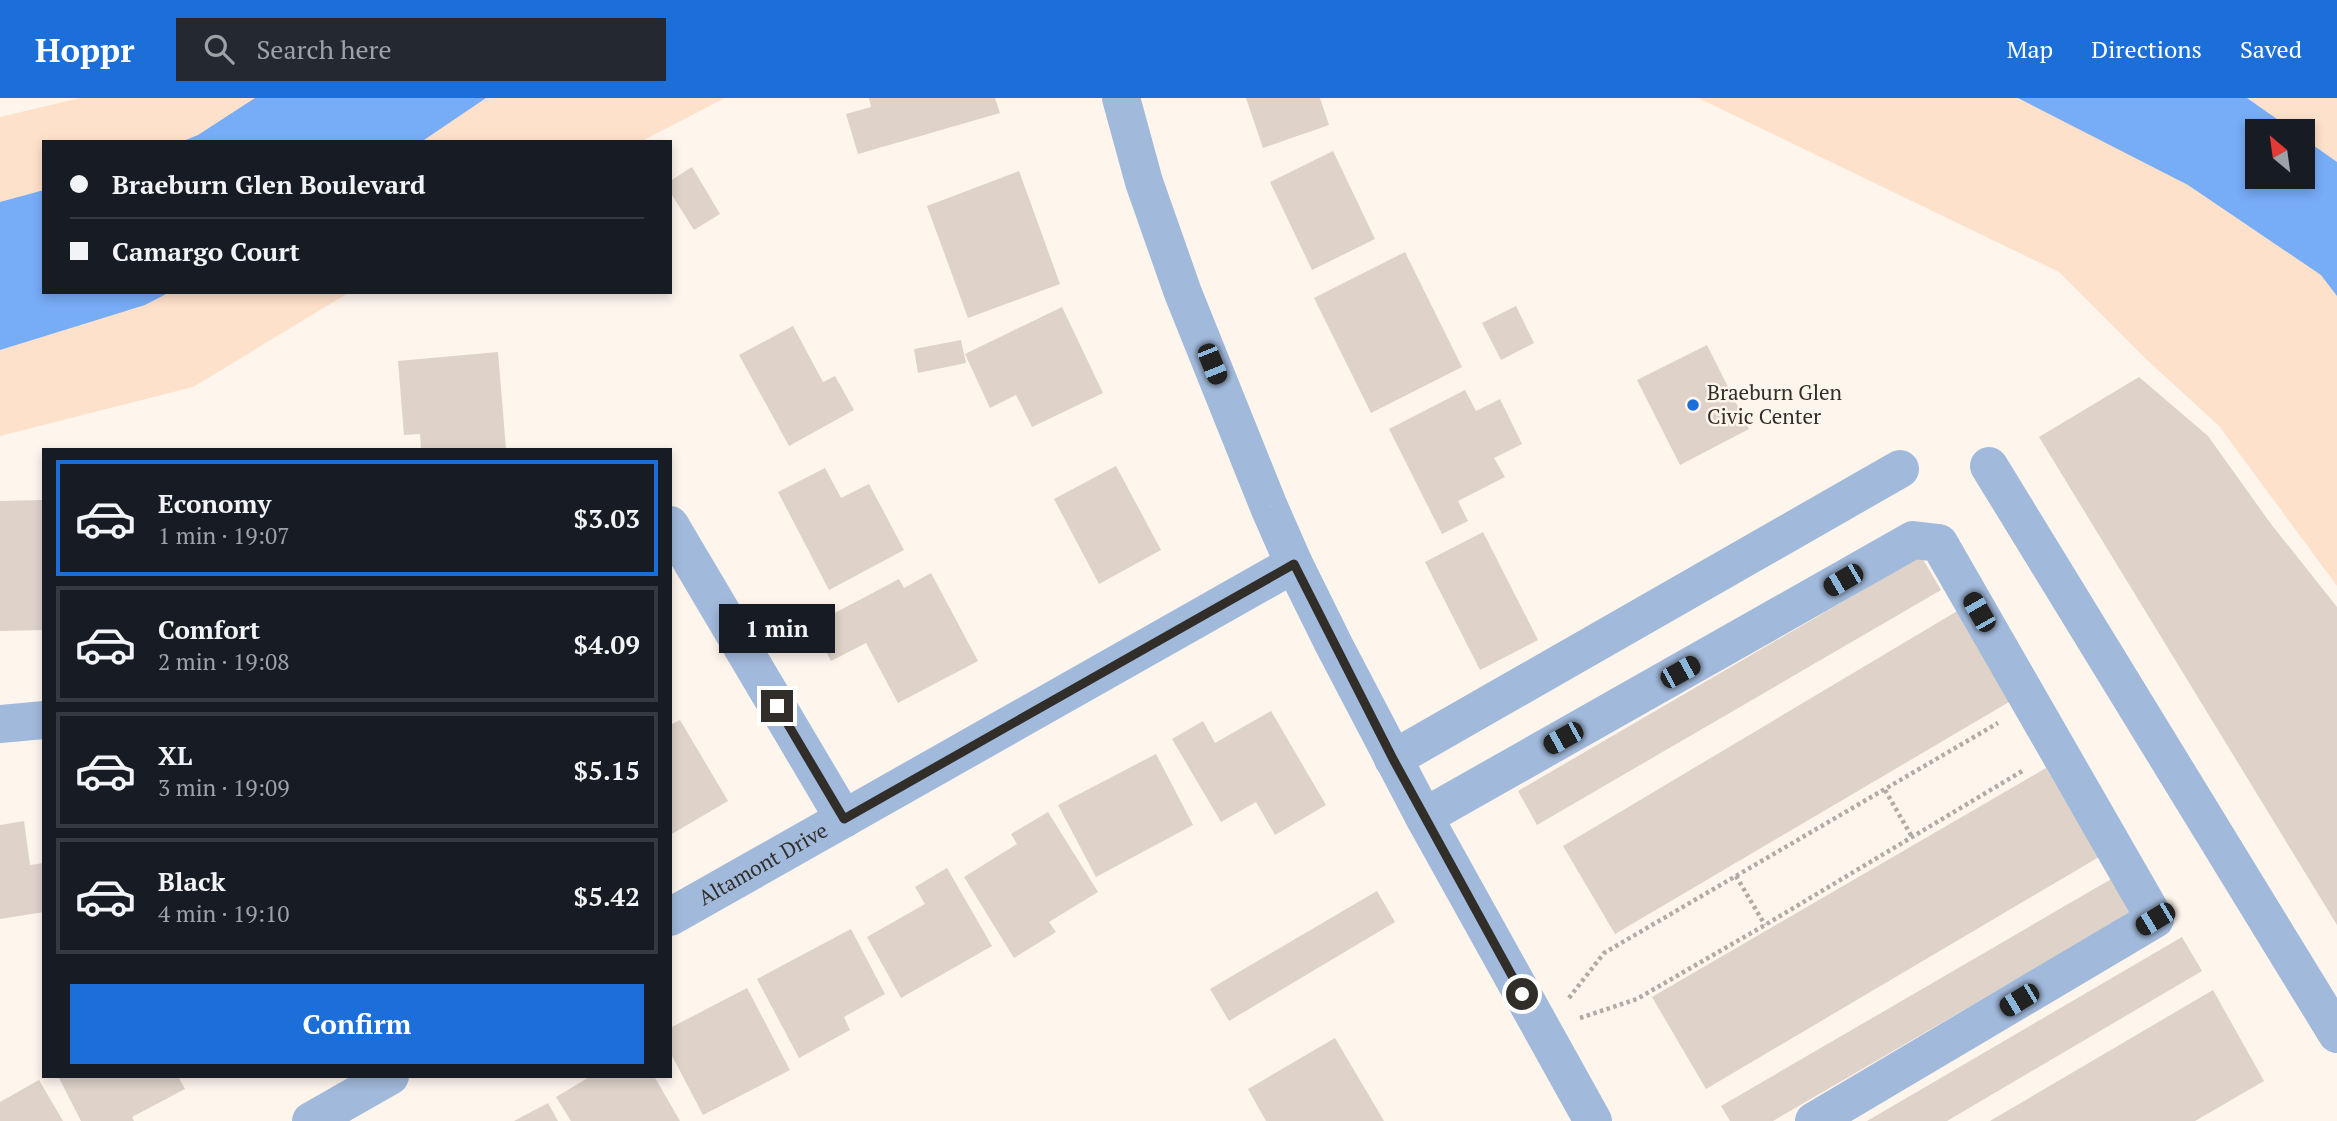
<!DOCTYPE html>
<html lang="en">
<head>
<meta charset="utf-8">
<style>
  :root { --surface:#171b24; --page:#242831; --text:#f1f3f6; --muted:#9ea1a6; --line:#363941; --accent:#1c6fd9 }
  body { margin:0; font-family:"PT Serif",serif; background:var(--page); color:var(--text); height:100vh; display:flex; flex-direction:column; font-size:26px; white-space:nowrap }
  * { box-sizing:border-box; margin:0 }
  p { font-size:23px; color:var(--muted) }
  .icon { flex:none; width:38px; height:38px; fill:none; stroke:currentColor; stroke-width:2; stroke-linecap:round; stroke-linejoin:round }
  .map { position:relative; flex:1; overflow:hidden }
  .details { position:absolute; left:42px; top:350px; width:630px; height:630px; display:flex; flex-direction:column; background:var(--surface); border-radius:0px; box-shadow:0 4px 10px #0003 }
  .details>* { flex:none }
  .banner { position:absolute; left:42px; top:42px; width:630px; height:154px; border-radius:0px; box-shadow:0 4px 10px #0003; display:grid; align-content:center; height:154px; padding:0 28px; background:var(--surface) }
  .needle { width:46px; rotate:331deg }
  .buttons { position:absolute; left:2245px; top:21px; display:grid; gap:14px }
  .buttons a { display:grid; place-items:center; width:70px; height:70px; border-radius:0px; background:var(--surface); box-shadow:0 4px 10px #0003; font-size:35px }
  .end { position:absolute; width:32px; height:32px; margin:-16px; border:9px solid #312d29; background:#fff; box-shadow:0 0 0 4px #fff }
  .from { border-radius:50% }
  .bubble { position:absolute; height:49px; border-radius:0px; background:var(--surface); box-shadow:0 4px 10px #0003; font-size:23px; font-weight:600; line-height:49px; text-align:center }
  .car { position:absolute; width:21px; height:42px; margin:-21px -10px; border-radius:9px; box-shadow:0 0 5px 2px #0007; background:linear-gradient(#222 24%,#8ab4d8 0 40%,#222 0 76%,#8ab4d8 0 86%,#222 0) }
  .banner b { display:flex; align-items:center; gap:24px; height:66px; font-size:26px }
  .banner b+b { border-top:2px solid var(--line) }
  .banner i { width:18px; height:18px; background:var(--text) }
  ul { padding:12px 0 0; list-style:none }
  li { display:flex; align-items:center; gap:21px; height:116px; margin:0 14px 10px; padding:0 14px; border:4px solid var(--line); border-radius:0px }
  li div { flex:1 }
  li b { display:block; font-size:26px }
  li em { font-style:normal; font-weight:600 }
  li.on { border-color:var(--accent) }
  li>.icon { width:63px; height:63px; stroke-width:1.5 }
  .primary-button { display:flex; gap:14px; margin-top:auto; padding:14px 28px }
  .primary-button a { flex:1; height:80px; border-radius:0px; background:var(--accent); color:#fff; font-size:28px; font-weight:600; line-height:80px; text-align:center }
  header { display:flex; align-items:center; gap:42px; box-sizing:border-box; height:98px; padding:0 35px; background:var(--accent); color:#fff }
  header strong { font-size:33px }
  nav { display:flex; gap:38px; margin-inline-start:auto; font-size:24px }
  .search { width:490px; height:63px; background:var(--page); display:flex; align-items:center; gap:18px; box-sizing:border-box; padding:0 24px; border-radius:0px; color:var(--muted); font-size:26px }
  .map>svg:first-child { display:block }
  .green { fill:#fee1cb; fill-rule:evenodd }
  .water { fill:#77acf7 }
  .building { fill:#ded2c9 }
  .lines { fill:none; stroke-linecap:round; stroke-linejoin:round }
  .path { stroke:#b2aaa4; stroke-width:4.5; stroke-dasharray:3.5 3.5; stroke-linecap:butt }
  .minor { stroke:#a1b9db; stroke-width:38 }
  .route { stroke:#312d29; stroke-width:9 }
  .poi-dot { fill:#1c6fd9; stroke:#fef5ed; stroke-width:2.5 }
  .labels { text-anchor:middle; stroke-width:5; stroke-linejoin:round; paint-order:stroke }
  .poi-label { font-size:21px; fill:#312d29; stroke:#fef5ed; text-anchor:start }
  .street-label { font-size:21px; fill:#312d29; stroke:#fef5ed }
</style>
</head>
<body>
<header>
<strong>Hoppr</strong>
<div class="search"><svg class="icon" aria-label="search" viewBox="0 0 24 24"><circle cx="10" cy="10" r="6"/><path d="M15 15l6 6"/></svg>Search here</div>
<nav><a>Map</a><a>Directions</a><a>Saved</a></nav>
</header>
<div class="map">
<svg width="2337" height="1023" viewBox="0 0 2337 1023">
  <rect width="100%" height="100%" fill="#fef5ed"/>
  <g class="green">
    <polygon points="80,0 725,0 640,44 44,44 44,194 350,194 193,289 0,338 0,19"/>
    <path d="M1698,0H2337V488L2219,328L2146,261L2059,174ZM2258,33H2303V79H2258Z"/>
  </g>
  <g class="water">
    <polygon points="255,0 486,0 421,44 181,44 198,37"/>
    <polygon points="2018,0 2247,0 2294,33 2258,33 2258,79 2303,79 2303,40 2337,64 2337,198 2321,177 2188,87"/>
    <polygon points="44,92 44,194 170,194 145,207 0,252 0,104"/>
  </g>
  <g class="building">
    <polygon points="869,0 995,0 1000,15 858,56 846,16 871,9"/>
    <polygon points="1246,0 1320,0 1329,27 1263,50"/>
    <polygon points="1333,53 1375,141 1312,172 1270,84"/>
    <polygon points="692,69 720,116 694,132 670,94 670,83"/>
    <polygon points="1019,73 1060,186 968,220 927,108"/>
    <polygon points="1405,154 1462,269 1371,315 1314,200"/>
    <polygon points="1516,208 1534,245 1501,262 1482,225"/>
    <polygon points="1062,209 1103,295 1032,329 1016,297 990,310 965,256"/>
    <polygon points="793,228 823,284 835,278 854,312 789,348 739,257"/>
    <polygon points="961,242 966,265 918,275 914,251"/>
    <polygon points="1707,247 1749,331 1680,367 1637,282"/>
    <polygon points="498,254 506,351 421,352 420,336 404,337 398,263"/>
    <polygon points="2139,279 2208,338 2271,426 2337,509 2337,827 2039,339"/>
    <polygon points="1465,292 1476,313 1500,301 1522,346 1494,360 1505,379 1458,403 1468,423 1442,436 1389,331"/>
    <polygon points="1116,368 1161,452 1099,486 1054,401"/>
    <polygon points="825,370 841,400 869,386 904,452 829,492 778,394"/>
    <polygon points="44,402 44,532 0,533 0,403"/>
    <polygon points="1483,434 1538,542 1480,572 1425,464"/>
    <polygon points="1921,458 1941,492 1537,727 1518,693"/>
    <polygon points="931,475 978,563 898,605 866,545 831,563 812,527 899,481 904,490"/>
    <polygon points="1959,512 2009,604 1615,836 1563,748"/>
    <polygon points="1271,613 1326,707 1275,737 1256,704 1221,724 1172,641 1203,623 1215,645"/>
    <polygon points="680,622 728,703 670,737 670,627"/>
    <polygon points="1156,656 1193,727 1096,779 1058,707"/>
    <polygon points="2046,670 2099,759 1706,991 1652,899"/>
    <polygon points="1048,714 1098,794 1049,824 1056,834 1014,860 964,779 1017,746 1011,736"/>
    <polygon points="24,723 30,767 44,765 44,814 0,821 0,727"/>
    <polygon points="947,770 992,848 901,900 867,839 925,806 915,789"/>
    <polygon points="2113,780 2132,814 1773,1023 1730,1023 1721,1008"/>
    <polygon points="1377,793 1395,824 1229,923 1210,891"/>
    <polygon points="851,831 885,896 844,919 850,932 799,960 757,881"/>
    <polygon points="2182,839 2202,873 1947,1023 1867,1023"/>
    <polygon points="747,890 790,972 703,1017 670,954 670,930"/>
    <polygon points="2213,892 2264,983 2195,1023 1990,1023"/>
    <polygon points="1335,940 1384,1023 1266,1023 1248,991"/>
    <polygon points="58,978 178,978 185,991 132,1019 134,1023 81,1023"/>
    <polygon points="591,978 654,978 680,1023 571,1023 556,999"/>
    <polygon points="39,982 63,1023 0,1023 0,1004"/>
    <polygon points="548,1005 558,1023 514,1023"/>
  </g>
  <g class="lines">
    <g class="path">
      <polyline points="1885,692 1912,739"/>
      <polyline points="1736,778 1765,827"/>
      <polyline points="1569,900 1604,855 1998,625"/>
      <polyline points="1580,920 1637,901 1649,894 1765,827 2024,672"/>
    </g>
    <g class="minor">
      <polyline points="1121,0 1144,84 1183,195 1269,409 1294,466 1335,549 1424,719 1593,1023"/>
      <polyline points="1989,368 2337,936"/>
      <polyline points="670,427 844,721"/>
      <polyline points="0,626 44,622"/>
      <polyline points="1393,661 1900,371"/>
      <polyline points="1424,719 1913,442 1939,445 2155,821 1814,1023"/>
      <path id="s1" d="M670,819L1294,466"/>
      <polyline points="311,1023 390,978"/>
    </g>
  </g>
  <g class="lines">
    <polyline class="route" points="777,608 844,721 1294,466 1393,661 1522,896"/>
  </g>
  <circle class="poi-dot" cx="1693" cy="307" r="7"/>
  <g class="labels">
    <g class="poi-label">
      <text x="1707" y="302">Braeburn Glen<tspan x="1707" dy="24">Civic Center</tspan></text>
    </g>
    <g class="street-label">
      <text dy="7" stroke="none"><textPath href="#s1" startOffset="107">Altamont Drive</textPath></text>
    </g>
  </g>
</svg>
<div class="buttons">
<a><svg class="needle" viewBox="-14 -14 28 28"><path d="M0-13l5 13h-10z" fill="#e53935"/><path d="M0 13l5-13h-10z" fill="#9ea1a6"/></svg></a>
</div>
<i class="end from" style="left:1522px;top:896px"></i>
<i class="end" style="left:777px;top:608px"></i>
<div class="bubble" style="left:719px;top:506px;width:116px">1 min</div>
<i class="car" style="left:1212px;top:266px;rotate:158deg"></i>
<i class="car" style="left:1843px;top:482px;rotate:240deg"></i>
<i class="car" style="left:1979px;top:514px;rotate:330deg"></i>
<i class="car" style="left:1680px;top:574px;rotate:61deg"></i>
<i class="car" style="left:1563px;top:640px;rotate:241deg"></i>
<i class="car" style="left:2155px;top:821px;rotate:239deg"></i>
<i class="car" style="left:2019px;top:902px;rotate:239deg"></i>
<div class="banner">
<b><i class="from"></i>Braeburn Glen Boulevard</b>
<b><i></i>Camargo Court</b>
</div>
<section class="details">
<ul>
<li class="on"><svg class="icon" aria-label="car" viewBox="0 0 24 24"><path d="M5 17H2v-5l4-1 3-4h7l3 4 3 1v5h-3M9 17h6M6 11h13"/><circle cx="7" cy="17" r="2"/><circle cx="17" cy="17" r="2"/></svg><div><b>Economy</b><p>1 min · 19:07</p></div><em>$3.03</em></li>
<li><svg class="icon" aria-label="car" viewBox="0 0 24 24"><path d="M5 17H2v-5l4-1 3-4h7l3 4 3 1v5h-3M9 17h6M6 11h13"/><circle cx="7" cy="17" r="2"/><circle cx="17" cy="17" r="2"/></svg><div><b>Comfort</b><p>2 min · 19:08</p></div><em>$4.09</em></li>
<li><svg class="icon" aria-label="car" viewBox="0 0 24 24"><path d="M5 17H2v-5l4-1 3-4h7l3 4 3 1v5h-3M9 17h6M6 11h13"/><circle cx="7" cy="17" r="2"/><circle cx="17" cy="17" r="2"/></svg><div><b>XL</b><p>3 min · 19:09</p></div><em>$5.15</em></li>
<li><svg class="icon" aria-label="car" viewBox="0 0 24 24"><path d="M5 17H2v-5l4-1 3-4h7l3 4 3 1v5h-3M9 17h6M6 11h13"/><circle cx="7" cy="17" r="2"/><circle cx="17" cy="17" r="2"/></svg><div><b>Black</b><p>4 min · 19:10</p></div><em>$5.42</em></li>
</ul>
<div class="primary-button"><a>Confirm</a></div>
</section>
</div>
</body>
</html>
